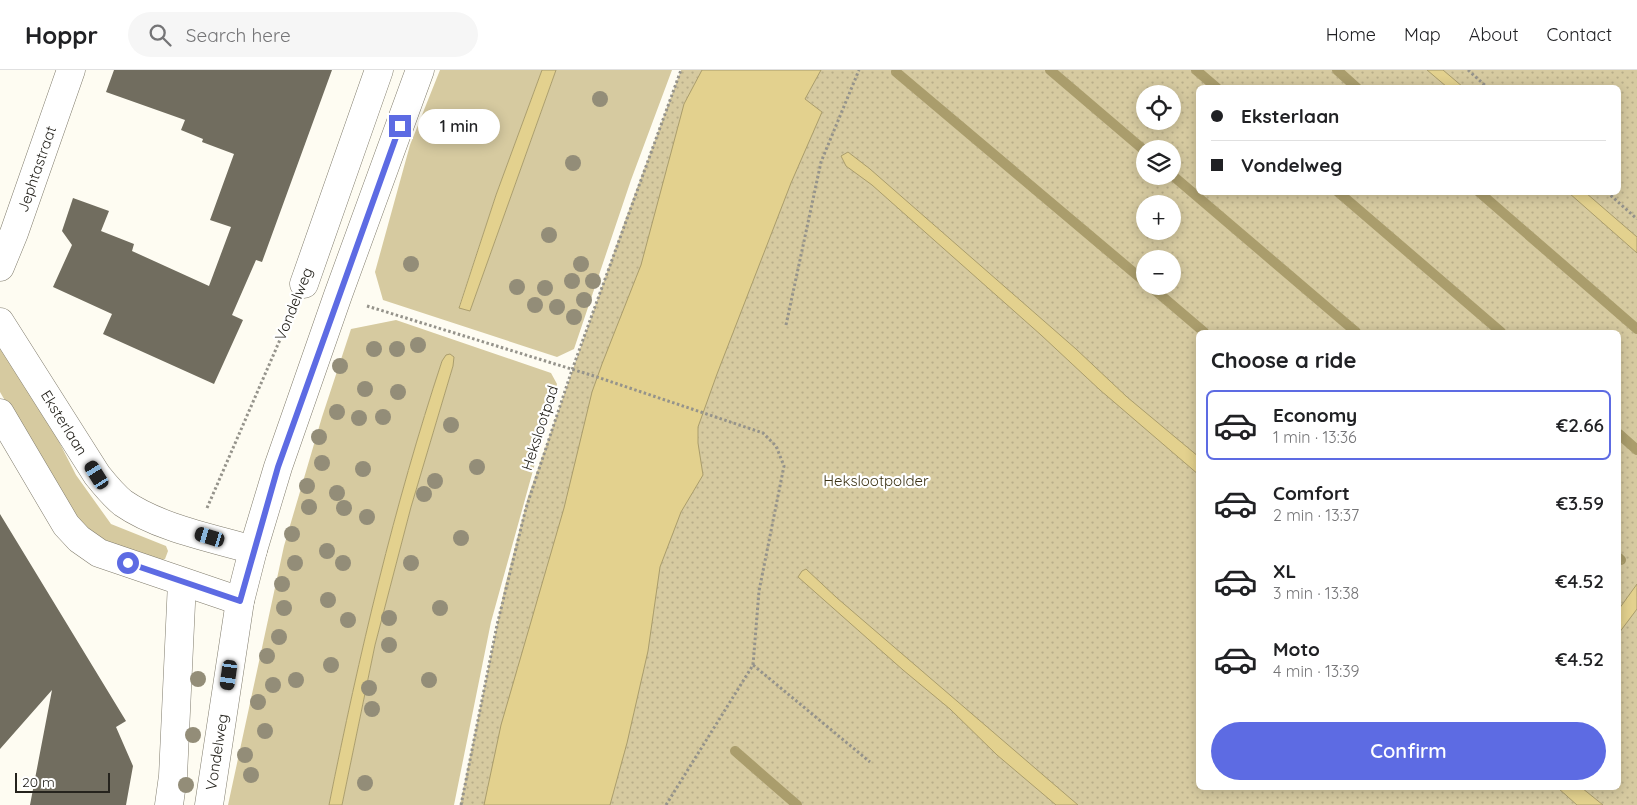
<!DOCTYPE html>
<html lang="en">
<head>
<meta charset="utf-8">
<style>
  :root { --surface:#fff; --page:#f6f6f6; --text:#202124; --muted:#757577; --line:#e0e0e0; --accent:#5d6be3 }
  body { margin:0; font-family:Quicksand,sans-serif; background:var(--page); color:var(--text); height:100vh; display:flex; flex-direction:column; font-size:19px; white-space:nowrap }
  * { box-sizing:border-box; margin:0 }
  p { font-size:16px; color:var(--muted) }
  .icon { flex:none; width:28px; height:28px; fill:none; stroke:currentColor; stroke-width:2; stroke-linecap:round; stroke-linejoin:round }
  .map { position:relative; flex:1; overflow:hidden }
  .panel { position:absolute; left:1196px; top:260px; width:425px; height:460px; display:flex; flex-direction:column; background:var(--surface); border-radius:8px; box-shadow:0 2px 12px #0003 }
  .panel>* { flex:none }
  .guide { position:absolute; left:1196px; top:15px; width:425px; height:110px; border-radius:8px; box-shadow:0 2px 12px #0003; display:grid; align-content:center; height:110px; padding:0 15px; background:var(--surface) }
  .buttons { position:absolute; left:1136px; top:15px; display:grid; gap:10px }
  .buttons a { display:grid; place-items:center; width:45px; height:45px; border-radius:50%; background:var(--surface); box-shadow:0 2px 12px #0003; font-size:25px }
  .scale { position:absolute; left:15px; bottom:12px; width:95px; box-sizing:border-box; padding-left:5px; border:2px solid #25231d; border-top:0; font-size:14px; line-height:18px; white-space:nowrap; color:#25231d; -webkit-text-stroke:4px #fff; paint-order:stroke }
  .end { position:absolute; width:22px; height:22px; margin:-11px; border:6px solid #5d6be3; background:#fff; box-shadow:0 0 0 2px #fff }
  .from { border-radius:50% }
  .bubble { position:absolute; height:35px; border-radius:18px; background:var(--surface); box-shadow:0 2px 12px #0003; font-size:16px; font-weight:600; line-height:35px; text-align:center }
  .car { position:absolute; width:15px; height:30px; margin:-15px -8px; border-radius:6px; box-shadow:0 0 4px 1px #0007; background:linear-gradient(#222 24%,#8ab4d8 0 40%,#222 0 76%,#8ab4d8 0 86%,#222 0) }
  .guide b { display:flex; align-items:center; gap:18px; height:48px; font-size:19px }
  .guide b+b { border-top:1px solid var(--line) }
  .guide i { width:12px; height:12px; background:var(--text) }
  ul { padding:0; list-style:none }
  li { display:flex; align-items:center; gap:15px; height:70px; margin:0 10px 8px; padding:0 5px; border:2px solid transparent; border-radius:8px }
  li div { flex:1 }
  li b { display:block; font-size:19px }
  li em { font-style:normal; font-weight:600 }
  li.current { border-color:var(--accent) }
  li>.icon { width:45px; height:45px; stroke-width:1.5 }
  h2 { padding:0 15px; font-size:22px; line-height:60px }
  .action { display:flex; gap:10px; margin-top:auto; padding:10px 15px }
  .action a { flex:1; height:58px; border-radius:30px; background:var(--accent); color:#fff; font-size:20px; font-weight:600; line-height:58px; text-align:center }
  header { display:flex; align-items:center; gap:30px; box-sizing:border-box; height:70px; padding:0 25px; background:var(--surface); border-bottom:1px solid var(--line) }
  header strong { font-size:24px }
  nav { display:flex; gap:28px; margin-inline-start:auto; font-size:18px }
  .search { width:350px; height:45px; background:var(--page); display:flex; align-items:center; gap:12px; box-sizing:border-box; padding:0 18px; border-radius:28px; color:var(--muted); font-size:19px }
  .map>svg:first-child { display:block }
  .green { fill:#d6caa0 }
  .park { fill:url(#park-dots); fill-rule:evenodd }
  .water { fill:#e3d18e; stroke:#aa9d6c }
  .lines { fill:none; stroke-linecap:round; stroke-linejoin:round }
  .stream { stroke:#aa9d6c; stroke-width:10 }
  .building { fill:#716d5f }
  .street-casing { stroke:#807c6d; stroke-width:29 }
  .primary-casing { stroke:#807c6d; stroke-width:29 }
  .path { stroke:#95938b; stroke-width:3; stroke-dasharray:2.5 2.5; stroke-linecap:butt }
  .street { stroke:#fff; stroke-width:28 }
  .primary { stroke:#fff; stroke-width:28 }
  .tree { fill:#938d78 }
  .route { stroke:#5d6be3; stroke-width:6 }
  .labels { text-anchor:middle; stroke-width:4.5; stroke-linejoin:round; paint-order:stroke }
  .street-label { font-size:15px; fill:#25231d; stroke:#fff }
  .park-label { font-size:15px; fill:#3b3215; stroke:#fff }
</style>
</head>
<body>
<header>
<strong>Hoppr</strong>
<div class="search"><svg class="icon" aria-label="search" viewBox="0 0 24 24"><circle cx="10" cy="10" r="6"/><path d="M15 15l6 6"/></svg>Search here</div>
<nav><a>Home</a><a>Map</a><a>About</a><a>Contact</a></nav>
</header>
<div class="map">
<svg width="1637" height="735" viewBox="0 0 1637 735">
  <defs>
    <pattern id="park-dots" width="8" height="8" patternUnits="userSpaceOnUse" patternTransform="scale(1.25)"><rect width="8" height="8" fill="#d6caa0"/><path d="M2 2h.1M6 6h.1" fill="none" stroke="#b8ad89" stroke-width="1.8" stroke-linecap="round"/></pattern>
  </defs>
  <rect width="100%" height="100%" fill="#fefcf2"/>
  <g class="green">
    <polygon points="440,0 542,0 496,125 459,237 470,241 556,0 672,0 631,110 574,279 557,287 383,230 375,202 410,75"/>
    <path d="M396,250L551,303L557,314L491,552L454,735H342L375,575L411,437L453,296L442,291C394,436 359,585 329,735H228L284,476L322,347L351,259Z"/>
    <polygon points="0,277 54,362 76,405 111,454 166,476 168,481 165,489 159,491 103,473 72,446 0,322"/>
  </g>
  <path class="park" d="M681,0H1637V735H460L505,516L528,427L626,148ZM1199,18H1619V122H1199ZM1145,24H1172V51H1145ZM1145,79H1172V106H1145ZM1145,134H1172V161H1145ZM1145,189H1172V216H1145ZM1199,262H1619V718H1199Z"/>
  <g class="water">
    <polygon points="542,0 556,0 470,241 459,238 496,125"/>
    <polygon points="702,0 821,0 805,29 822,42 791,113 717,304 698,357 698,373 703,405 681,442 660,497 648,581 627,673 610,735 484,735 501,655 564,438 592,322 602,294 641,195 684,34"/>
    <polygon points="1427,0 1443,0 1463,17 1447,17"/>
    <polygon points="848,82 870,99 1076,279 1127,327 1199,387 1199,405 1100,320 1041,265 872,115 846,96 841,86"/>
    <polygon points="1569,123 1586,123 1637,167 1637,183"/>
    <path d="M450,284L454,287L453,296L411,437L375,575L342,735H329C359,585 394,436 442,291L446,285Z"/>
    <polygon points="806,499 837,528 1078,735 1056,735 997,685 950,639 903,600 798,507 802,501"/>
    <polygon points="1637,514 1637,539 1619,563 1619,539"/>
    <polygon points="1558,718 1582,718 1603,735 1577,735"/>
  </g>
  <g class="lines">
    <g class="stream">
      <polyline points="1050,0 1145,81"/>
      <polyline points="1196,0 1217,18"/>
      <polyline points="1337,0 1357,18"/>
      <polyline points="896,2 1145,212"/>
      <polyline points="1172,105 1356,262"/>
      <polyline points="1338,122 1501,262"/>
      <polyline points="1479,122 1637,259"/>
      <polyline points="1150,216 1204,262"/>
      <polyline points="1619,364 1637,380"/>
      <polyline points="1619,488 1621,490"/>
      <polyline points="735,681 797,735"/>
    </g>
  </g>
  <g class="building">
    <polygon points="114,0 332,0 262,192 256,190 232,245 243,250 214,314 103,264 112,244 53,217 72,175 62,161 73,128 109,141 101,161 134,174 132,181 209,216 231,157 210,150 234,84 202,72 203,69 181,60 185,50 106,22"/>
    <polygon points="0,444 126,651 116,657 133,696 126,735 30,735 52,620 0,679"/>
  </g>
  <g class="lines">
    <g class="street-casing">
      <g id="street">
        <polyline points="0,197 14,163 71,0"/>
        <polyline points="304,214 379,0"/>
        <path d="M0,252L97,405C105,415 113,425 123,433C159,458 212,468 253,480"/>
        <polyline points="0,343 66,455 79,469 99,483 240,531"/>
        <polyline points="169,735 173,706 182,512"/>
      </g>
    </g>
    <g class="primary-casing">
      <polyline id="primary" points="209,735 240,531 253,480 278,397 338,225 420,0"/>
    </g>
    <g class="path">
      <polyline points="1468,0 1488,18"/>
      <polyline points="1607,122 1637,149"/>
      <polyline points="367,236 594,306 763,363 776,376 784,396 759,521 753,595"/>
      <polyline points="786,255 821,92 859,0"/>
      <polyline points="207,438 292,242"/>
      <polyline points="461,735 497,555 526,438 572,300 681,0"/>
      <polyline points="666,735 753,595 870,692"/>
    </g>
    <use href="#street" class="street"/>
    <use href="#primary" class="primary"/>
  </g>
  <g class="tree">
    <circle cx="600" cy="29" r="8"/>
    <circle cx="573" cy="93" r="8"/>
    <circle cx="549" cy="165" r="8"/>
    <circle cx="411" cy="194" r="8"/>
    <circle cx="581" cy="194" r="8"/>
    <circle cx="572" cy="211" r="8"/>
    <circle cx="593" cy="211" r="8"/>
    <circle cx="517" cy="217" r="8"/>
    <circle cx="545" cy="218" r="8"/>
    <circle cx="584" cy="230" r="8"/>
    <circle cx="535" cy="235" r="8"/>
    <circle cx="557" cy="237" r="8"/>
    <circle cx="574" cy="247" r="8"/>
    <circle cx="418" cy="275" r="8"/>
    <circle cx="374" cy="279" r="8"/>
    <circle cx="397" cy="279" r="8"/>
    <circle cx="340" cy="296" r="8"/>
    <circle cx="365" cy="319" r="8"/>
    <circle cx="398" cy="322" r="8"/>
    <circle cx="337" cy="342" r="8"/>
    <circle cx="383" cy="347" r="8"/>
    <circle cx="359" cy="348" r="8"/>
    <circle cx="451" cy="355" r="8"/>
    <circle cx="319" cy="367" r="8"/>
    <circle cx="322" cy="393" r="8"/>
    <circle cx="477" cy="397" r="8"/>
    <circle cx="363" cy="399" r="8"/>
    <circle cx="435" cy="411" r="8"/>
    <circle cx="307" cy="416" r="8"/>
    <circle cx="337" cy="423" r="8"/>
    <circle cx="424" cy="424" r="8"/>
    <circle cx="309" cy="437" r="8"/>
    <circle cx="344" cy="438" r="8"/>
    <circle cx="367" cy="447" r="8"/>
    <circle cx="292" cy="464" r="8"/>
    <circle cx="461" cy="468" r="8"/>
    <circle cx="327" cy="481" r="8"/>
    <circle cx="295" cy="493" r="8"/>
    <circle cx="343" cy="493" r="8"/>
    <circle cx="411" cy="493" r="8"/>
    <circle cx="282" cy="514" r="8"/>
    <circle cx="328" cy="530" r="8"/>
    <circle cx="284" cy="538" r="8"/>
    <circle cx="440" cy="538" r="8"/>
    <circle cx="389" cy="548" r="8"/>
    <circle cx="348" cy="550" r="8"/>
    <circle cx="279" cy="567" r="8"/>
    <circle cx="389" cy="575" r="8"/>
    <circle cx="267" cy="586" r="8"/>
    <circle cx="331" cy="595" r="8"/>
    <circle cx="198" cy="609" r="8"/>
    <circle cx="296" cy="610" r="8"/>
    <circle cx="429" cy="610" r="8"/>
    <circle cx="273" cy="615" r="8"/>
    <circle cx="369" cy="618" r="8"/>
    <circle cx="258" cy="632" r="8"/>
    <circle cx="372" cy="639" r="8"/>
    <circle cx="265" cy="661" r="8"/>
    <circle cx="193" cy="665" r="8"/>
    <circle cx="245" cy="685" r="8"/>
    <circle cx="251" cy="705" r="8"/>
    <circle cx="365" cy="713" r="8"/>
    <circle cx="186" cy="715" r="8"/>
  </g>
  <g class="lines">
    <polyline class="route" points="128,493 240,531 278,397 400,56"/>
  </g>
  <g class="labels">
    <g class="street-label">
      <text transform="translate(37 99) rotate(-71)" y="5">Jephtastraat</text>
      <text transform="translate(294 234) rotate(-68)" y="5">Vondelweg</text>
      <text transform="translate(64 353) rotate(58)" y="5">Eksterlaan</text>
      <text transform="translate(540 358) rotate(-72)" y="5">Hekslootpad</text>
      <text transform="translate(217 682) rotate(-81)" y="5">Vondelweg</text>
    </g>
    <g class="park-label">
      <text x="876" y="416">Hekslootpolder</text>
    </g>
  </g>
</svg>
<div class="buttons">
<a><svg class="icon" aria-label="locate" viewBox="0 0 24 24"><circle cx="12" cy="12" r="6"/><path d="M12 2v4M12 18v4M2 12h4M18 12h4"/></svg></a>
<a><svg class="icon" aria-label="layers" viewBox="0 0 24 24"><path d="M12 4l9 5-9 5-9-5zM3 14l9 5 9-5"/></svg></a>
<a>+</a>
<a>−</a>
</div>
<div class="scale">20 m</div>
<i class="end from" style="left:128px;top:493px"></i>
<i class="end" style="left:400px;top:56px"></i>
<div class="bubble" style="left:418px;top:39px;width:82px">1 min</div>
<i class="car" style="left:97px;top:405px;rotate:328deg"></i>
<i class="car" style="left:210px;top:467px;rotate:287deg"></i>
<i class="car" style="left:229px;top:605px;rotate:188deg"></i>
<div class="guide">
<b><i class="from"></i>Eksterlaan</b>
<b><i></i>Vondelweg</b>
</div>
<section class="panel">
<h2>Choose a ride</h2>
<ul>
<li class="current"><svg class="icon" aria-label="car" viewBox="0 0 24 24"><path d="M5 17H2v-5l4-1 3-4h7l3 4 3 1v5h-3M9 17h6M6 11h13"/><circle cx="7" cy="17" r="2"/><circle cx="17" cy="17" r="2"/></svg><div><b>Economy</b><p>1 min · 13:36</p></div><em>€2.66</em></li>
<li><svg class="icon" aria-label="car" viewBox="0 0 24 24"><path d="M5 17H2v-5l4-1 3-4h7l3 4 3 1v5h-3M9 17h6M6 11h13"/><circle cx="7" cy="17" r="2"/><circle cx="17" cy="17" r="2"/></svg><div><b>Comfort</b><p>2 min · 13:37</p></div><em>€3.59</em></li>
<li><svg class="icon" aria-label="car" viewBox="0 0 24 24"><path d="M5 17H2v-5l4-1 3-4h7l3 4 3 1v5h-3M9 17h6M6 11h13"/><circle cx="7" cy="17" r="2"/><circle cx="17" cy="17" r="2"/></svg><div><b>XL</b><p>3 min · 13:38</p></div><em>€4.52</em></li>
<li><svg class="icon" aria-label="car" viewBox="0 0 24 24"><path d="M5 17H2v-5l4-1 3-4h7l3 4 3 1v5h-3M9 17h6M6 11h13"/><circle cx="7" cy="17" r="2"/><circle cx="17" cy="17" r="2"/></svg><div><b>Moto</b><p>4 min · 13:39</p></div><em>€4.52</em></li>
</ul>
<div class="action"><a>Confirm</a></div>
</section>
</div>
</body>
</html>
